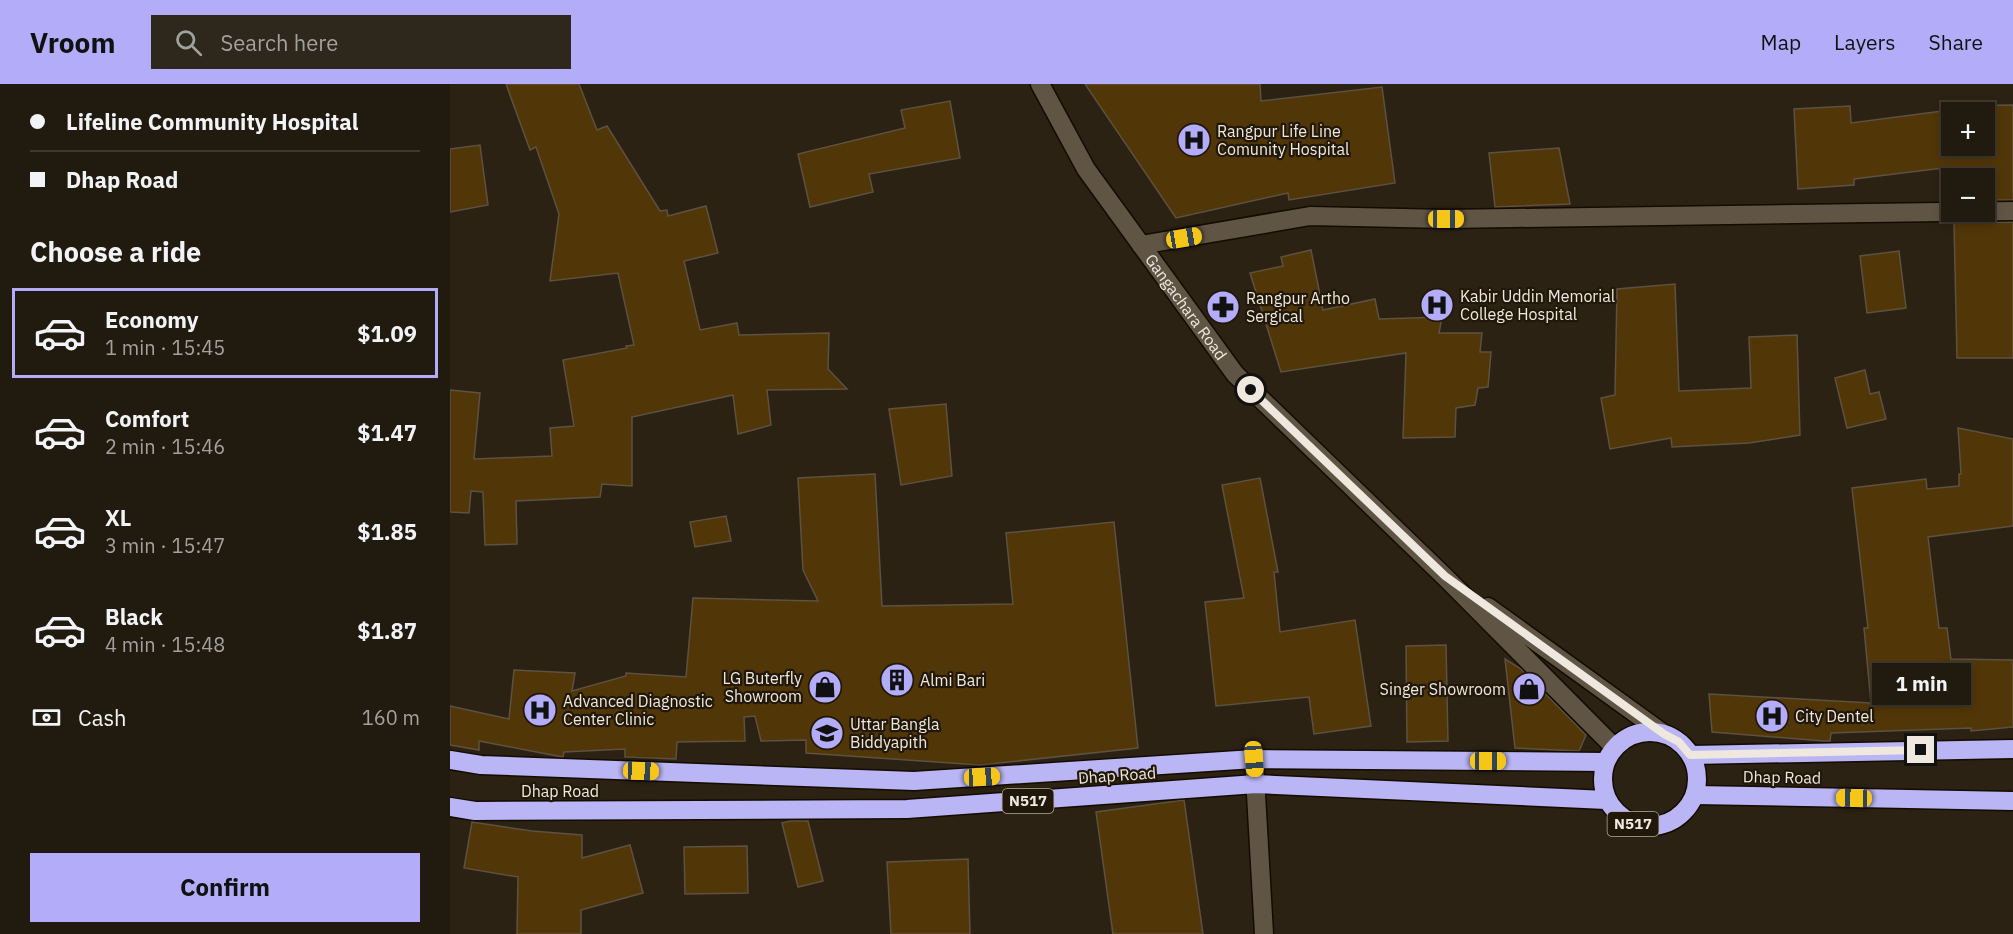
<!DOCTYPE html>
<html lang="en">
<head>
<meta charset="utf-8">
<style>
  :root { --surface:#211a0e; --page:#2d271c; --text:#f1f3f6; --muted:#a2a19e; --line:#3e382e; --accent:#b3adf9 }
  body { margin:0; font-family:"IBM Plex Sans",sans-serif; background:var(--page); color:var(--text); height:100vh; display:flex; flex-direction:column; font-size:22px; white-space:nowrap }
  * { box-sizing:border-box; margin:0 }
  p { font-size:20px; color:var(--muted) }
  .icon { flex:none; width:33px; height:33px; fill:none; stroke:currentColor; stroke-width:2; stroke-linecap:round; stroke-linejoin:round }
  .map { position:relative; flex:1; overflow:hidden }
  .drawer { display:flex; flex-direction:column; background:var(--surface); width:450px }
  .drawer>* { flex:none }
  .guide { display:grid; align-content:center; height:132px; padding:0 30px; background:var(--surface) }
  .controls { position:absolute; left:1491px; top:18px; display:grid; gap:12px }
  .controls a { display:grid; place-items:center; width:54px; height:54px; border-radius:0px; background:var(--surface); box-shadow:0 3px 9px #0003,0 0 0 2px var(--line); font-size:30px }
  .end { position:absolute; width:27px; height:27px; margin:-14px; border:8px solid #efe8df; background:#111; box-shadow:0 0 0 3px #111 }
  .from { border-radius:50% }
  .bubble { position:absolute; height:42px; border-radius:0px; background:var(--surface); box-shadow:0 3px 9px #0003,0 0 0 2px var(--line); font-size:20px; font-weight:700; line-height:42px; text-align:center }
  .car { position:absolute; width:18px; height:36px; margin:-18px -9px; border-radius:8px; box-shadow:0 0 4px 2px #0007; background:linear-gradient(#f5c518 24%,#345 0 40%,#f5c518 0 76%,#345 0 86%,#f5c518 0) }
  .guide b { display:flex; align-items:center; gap:21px; height:57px; font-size:22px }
  .guide b+b { border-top:2px solid var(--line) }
  .guide i { width:15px; height:15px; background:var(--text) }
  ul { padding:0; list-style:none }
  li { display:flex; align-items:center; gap:18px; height:90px; margin:0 12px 9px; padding:0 18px; border:3px solid transparent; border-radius:0px }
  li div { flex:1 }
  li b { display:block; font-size:22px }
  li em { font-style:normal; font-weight:700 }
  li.selected { border-color:var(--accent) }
  li>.icon { width:54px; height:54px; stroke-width:1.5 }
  h2 { padding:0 30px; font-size:27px; line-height:72px }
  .pay { display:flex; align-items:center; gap:15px; height:66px; padding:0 30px; font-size:22px }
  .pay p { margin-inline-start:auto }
  .cta { display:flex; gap:12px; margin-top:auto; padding:12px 30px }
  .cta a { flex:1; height:69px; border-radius:0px; background:var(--accent); color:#111; font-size:24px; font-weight:700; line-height:69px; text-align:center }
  header { display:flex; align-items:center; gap:36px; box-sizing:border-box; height:84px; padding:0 30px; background:var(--accent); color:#111 }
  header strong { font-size:28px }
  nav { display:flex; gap:33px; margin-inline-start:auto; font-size:21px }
  .search { width:420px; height:54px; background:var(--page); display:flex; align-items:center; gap:15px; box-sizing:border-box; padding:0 21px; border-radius:0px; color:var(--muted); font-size:22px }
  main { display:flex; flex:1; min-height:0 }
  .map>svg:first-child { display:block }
  .building { fill:#513607; stroke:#5d5142; stroke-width:1.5; fill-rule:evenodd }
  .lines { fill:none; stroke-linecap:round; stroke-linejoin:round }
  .street-casing { stroke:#140b01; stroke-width:21 }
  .secondary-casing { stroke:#140b01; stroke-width:21 }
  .highway-casing { stroke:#140b01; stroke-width:21 }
  .street { stroke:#605545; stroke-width:18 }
  .secondary { stroke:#605545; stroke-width:18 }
  .highway { stroke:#bab5f4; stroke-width:18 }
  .route { stroke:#efe8df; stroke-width:8 }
  .labels { text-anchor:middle; stroke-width:4.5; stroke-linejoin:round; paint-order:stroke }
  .shield { fill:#22180a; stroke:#b2aa9f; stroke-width:1.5 }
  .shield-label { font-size:15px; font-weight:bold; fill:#efe8df }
  .poi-label { font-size:16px; fill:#efe8df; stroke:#22180a; text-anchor:start }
  .street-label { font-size:16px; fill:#efe8df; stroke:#22180a }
</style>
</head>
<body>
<header>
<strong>Vroom</strong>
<div class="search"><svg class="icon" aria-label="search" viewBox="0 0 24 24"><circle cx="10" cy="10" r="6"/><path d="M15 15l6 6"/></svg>Search here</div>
<nav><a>Map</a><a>Layers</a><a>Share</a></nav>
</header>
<main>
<section class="drawer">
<div class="guide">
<b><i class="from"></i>Lifeline Community Hospital</b>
<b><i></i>Dhap Road</b>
</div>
<h2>Choose a ride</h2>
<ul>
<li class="selected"><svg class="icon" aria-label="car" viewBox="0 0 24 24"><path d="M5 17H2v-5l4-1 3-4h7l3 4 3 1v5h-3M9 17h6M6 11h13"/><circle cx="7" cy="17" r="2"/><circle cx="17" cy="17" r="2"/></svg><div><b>Economy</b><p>1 min · 15:45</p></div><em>$1.09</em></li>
<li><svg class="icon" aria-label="car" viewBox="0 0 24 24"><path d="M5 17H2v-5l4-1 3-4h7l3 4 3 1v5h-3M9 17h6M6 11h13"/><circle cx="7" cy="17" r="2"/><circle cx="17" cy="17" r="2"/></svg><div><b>Comfort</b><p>2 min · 15:46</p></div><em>$1.47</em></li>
<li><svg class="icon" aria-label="car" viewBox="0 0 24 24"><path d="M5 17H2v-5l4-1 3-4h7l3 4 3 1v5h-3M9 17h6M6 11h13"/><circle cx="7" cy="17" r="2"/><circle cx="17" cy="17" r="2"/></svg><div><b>XL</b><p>3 min · 15:47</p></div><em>$1.85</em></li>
<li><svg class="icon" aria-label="car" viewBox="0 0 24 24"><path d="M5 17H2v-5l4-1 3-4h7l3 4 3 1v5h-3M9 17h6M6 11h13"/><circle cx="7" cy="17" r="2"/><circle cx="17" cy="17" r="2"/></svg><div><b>Black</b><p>4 min · 15:48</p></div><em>$1.87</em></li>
</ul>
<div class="pay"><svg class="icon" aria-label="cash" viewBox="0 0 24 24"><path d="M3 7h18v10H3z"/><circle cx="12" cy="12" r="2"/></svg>Cash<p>160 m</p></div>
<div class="cta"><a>Confirm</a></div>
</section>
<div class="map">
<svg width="1563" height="850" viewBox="0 0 1563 850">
  <rect width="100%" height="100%" fill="#2c2213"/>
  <g class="building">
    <polygon points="56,0 129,0 147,46 157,42 210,127 217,126 218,132 256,122 268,169 234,177 250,246 287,239 289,251 379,249 378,285 397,305 317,306 321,341 288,350 283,311 182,333 182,402 152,400 150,413 66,417 67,460 35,461 33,408 21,407 19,429 0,428 0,306 30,309 24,375 102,372 100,344 124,342 113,276 177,264 176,262 184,261 168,189 100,197 109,130 86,63 80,66"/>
    <polygon points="635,0 810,0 811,17 932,3 945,99 839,116 838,109 726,134"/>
    <polygon points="500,17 510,74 419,90 423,108 360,123 348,70 455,44 451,26"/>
    <path d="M1563,21V116H1534V94H1502L1501,117V83L1404,95V101L1348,105L1344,25L1400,22L1401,39L1500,26V22ZM1502,28H1534V62H1502Z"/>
    <polygon points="30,61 38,121 0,128 0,65"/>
    <polygon points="1109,64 1120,120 1045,123 1039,69"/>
    <polygon points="1563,138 1563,274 1507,274 1504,139"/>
    <polygon points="861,166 873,226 925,215 929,235 992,233 989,249 1032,249 1030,268 1041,268 1038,303 1028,304 1025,321 1006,324 1005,353 953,354 956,269 831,288 800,189 833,182 831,173"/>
    <polygon points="1449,167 1456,224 1417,229 1410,172"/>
    <polygon points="1225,200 1229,307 1301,304 1299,253 1347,251 1350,351 1299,359 1222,363 1221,354 1160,365 1151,314 1165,311 1167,205"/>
    <polygon points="1415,286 1420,310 1429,308 1436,335 1397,344 1385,294"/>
    <polygon points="496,320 502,392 451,401 439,325"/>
    <polygon points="1508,344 1563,355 1563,442 1478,453 1489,544 1497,544 1501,575 1563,576 1563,643 1521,647 1521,644 1381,649 1380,657 1374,657 1262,648 1259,610 1421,619 1414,544 1418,544 1402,404 1476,395 1477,405 1509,402 1509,390 1511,390"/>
    <polygon points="425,390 432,522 563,520 556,449 664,438 688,664 530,681 356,669 356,656 311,657 305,632 294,633 295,657 227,658 226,675 175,673 175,665 114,668 113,673 29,657 29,666 0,661 0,622 59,635 64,586 125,589 122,607 176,592 176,589 236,593 243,514 368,517 353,486 348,394"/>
    <polygon points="810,394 828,488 824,488 830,548 905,536 921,642 864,650 859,613 766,622 755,518 794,514 772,401"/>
    <polygon points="276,432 281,457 245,463 240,438"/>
    <polygon points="996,561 998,657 957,658 956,562"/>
    <polygon points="1055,575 1071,585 1136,651 1129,667 1065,664"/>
    <polygon points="734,716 753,850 663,850 646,728"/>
    <polygon points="340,737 358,737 373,797 348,803 332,739"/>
    <polygon points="22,738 82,747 132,751 132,774 180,761 193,809 131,826 131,850 67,850 68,793 14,784"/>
    <polygon points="297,762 298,809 235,810 234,763"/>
    <polygon points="518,775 520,850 441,850 437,778"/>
  </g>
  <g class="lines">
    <g class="street-casing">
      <g id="street">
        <polyline points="691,161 860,132 996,135 1563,127"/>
        <polyline points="804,675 814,850"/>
      </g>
    </g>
    <g class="secondary-casing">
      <g id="secondary">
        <path id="s1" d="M590,0L636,85L785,290L995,493L1164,663"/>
        <polyline points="1038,523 1214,650"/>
      </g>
    </g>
    <g class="highway-casing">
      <g id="highway">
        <circle cx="1200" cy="695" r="47"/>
        <polyline points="1241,671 1563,665"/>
        <polyline points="0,676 31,681 464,697 804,675 1155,678"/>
        <polyline points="1245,711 1563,717"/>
        <polyline points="0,723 25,727 457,725 806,700 1156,716"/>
      </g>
    </g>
    <use href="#street" class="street"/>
    <use href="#secondary" class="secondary"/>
    <use href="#highway" class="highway"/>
  </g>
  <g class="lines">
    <polyline class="route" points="801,306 995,492 1214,650 1229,658 1240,671 1471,666"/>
  </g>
  <defs>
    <g id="hospital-disc" transform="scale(1.725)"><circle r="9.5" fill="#b3adf9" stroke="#22180a"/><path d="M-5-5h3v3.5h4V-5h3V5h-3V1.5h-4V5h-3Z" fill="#111"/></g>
    <g id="pharmacy-disc" transform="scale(1.725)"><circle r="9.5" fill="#b3adf9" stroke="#22180a"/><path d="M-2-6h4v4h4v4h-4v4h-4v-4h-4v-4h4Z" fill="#111"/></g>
    <g id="building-disc" transform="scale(1.725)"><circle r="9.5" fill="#b3adf9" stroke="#22180a"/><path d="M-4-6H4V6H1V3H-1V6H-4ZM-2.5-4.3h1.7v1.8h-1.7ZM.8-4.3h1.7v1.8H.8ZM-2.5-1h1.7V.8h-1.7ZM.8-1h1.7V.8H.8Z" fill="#111"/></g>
    <g id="shop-disc" transform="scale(1.725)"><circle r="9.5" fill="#b3adf9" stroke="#22180a"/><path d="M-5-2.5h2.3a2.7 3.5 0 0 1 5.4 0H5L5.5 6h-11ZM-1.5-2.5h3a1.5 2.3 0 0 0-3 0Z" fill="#111"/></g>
    <g id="school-disc" transform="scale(1.725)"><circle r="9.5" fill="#b3adf9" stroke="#22180a"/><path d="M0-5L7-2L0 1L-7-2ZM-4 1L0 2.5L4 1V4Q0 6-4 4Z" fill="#111"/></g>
  </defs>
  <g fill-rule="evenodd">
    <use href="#hospital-disc" x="744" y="56"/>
    <use href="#hospital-disc" x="987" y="221"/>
    <use href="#pharmacy-disc" x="773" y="223"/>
    <use href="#building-disc" x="447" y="596"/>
    <use href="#shop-disc" x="375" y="603"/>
    <use href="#shop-disc" x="1079" y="605"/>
    <use href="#hospital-disc" x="90" y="626"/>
    <use href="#hospital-disc" x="1322" y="632"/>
    <use href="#school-disc" x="377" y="649"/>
  </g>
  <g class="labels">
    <g class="shield">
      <rect x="552.5" y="705" width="51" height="24" rx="4.5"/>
      <rect x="1157.5" y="728" width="51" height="24" rx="4.5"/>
    </g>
    <g class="shield-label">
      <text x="578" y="722">N517</text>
      <text x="1183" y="745">N517</text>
    </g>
    <g class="poi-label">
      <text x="767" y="53">Rangpur Life Line<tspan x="767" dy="18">Comunity Hospital</tspan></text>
      <text x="1010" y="218">Kabir Uddin Memorial<tspan x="1010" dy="18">College Hospital</tspan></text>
      <text x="796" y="220">Rangpur Artho<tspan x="796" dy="18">Sergical</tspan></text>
      <text x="352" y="600" text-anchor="end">LG Buterfly<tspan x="352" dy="18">Showroom</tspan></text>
      <text x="470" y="602">Almi Bari</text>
      <text x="1056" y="611" text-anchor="end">Singer Showroom</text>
      <text x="113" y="623">Advanced Diagnostic<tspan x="113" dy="18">Center Clinic</tspan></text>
      <text x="1345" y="638">City Dentel</text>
      <text x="400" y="646">Uttar Bangla<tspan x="400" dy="18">Biddyapith</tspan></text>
    </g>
    <g class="street-label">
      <text dy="6" stroke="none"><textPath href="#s1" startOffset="267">Gangachara Road</textPath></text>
      <text transform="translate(667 691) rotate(-4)" y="6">Dhap Road</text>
      <text transform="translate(1332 693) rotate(1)" y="6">Dhap Road</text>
      <text x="110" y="713">Dhap Road</text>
    </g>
  </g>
</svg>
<div class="controls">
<a>+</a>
<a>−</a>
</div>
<i class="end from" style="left:801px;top:306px"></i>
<i class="end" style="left:1471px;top:666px"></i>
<div class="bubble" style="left:1422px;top:579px;width:99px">1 min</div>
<i class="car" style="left:996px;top:135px;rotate:90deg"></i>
<i class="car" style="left:734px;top:154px;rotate:80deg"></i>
<i class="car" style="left:804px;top:675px;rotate:176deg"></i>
<i class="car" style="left:1038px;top:677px;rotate:90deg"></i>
<i class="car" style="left:191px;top:687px;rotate:92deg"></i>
<i class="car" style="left:532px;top:693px;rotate:87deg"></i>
<i class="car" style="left:1404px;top:714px;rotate:271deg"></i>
</div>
</main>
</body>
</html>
